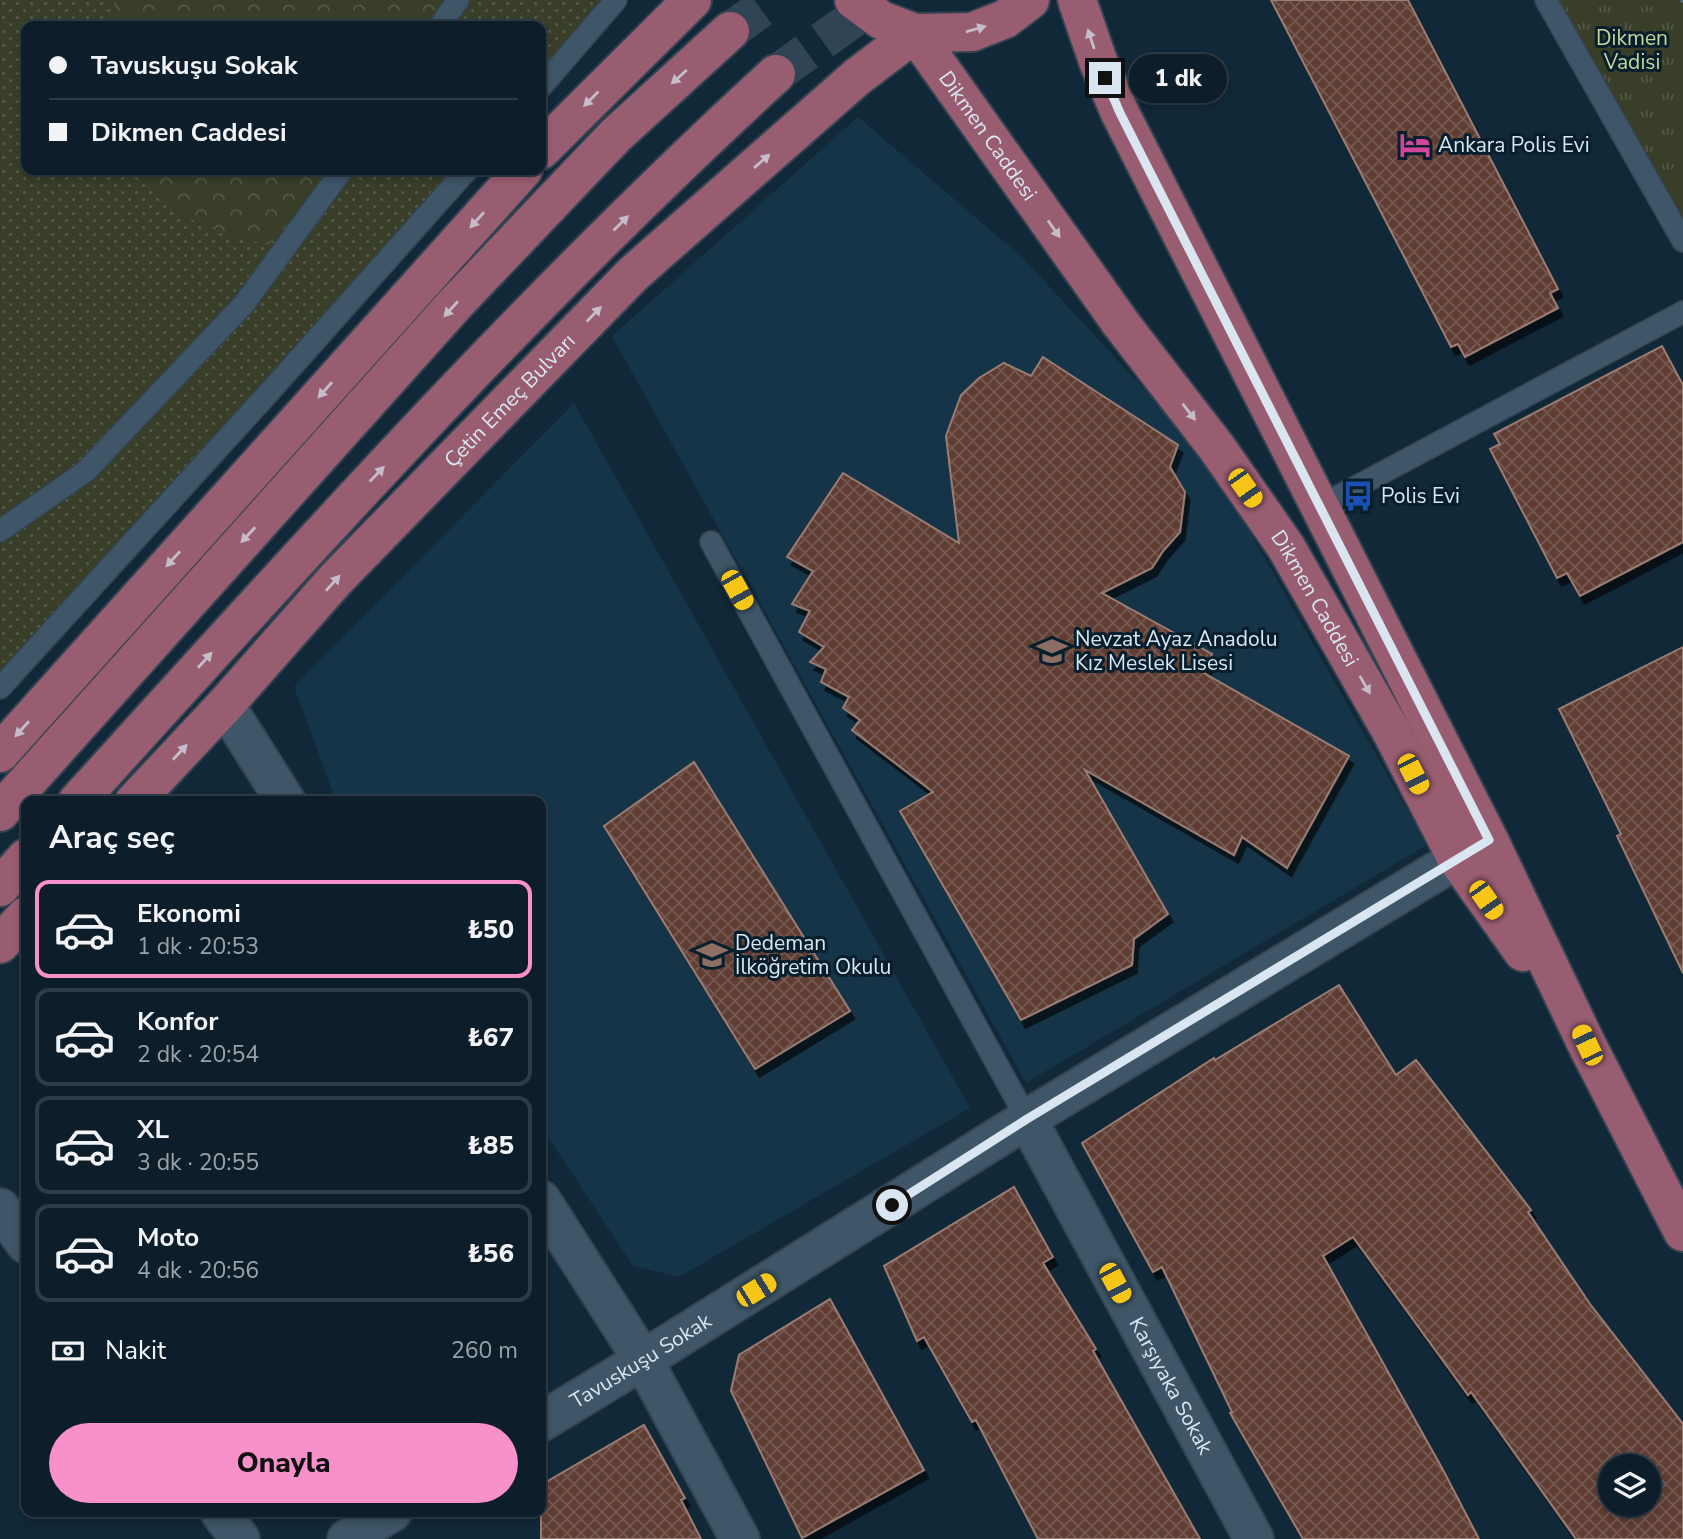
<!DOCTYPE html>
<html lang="tr">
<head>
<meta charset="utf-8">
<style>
  :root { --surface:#0d1e2a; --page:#1b2b36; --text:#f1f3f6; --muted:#9aa2a8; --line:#2d3c47; --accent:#f890cb }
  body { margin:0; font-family:"Nunito Sans",sans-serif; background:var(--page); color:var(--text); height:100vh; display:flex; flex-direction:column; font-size:26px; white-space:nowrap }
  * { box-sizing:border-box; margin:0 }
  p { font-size:23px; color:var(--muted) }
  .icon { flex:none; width:38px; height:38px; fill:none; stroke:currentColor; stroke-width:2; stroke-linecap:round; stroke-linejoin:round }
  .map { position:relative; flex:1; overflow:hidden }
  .sheet { position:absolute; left:21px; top:796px; width:525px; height:721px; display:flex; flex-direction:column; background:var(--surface); border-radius:14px; box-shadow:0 4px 10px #0003,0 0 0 2px var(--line) }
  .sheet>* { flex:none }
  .banner { position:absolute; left:21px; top:21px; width:525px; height:154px; border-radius:14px; box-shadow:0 4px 10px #0003,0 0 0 2px var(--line); display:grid; align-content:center; height:154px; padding:0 28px; background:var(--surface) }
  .tools { position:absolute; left:1598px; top:1454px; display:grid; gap:14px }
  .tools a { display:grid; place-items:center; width:63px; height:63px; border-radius:50%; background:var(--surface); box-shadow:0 4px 10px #0003,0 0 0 2px var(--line); font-size:35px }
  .end { position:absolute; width:32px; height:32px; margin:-16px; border:9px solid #d9e6f1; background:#111; box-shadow:0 0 0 4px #111 }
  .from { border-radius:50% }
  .bubble { position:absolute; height:49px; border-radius:24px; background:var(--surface); box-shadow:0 4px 10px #0003,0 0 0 2px var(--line); font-size:23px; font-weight:800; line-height:49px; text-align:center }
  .car { position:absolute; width:21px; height:42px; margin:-21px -10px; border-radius:9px; box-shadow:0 0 5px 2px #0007; background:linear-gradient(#f5c518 24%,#345 0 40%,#f5c518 0 76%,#345 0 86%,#f5c518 0) }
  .banner b { display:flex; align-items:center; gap:24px; height:66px; font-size:26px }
  .banner b+b { border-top:2px solid var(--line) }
  .banner i { width:18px; height:18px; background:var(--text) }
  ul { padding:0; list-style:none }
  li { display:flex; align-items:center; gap:21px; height:98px; margin:0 14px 10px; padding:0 14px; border:4px solid var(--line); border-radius:14px }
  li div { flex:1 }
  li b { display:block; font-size:26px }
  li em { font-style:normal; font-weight:800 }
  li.selected { border-color:var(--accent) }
  li>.icon { width:63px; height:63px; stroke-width:1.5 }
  h2 { padding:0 28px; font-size:32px; line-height:84px }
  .pay { display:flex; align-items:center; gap:18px; height:77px; padding:0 28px; font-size:26px }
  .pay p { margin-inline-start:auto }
  .primary-button { display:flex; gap:14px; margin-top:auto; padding:14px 28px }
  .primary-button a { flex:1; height:80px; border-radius:42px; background:var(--accent); color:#111; font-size:28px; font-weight:800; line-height:80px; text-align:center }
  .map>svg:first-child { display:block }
  .built { fill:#163447 }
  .grass { fill:url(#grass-dots) }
  .forest { fill:url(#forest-crowns) }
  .park { fill:url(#park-tufts) }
  .building { fill:url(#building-cross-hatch); stroke:#9a7c73; stroke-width:2; fill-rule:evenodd; filter:url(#shadow) }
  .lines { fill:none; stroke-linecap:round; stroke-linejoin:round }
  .primary-tunnel { stroke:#2f4454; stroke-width:38; stroke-dasharray:38 19; stroke-linecap:butt }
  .lane-casing { stroke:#344351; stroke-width:24 }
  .street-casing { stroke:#344351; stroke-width:42 }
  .primary-casing { stroke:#344351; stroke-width:42 }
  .path { stroke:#5e7280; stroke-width:4.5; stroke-dasharray:7 3.5; stroke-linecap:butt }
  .lane { stroke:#3e5667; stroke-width:21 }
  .street { stroke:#3e5667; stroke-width:38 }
  .primary { stroke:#995d71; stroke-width:38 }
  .oneway { fill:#c6bdcb }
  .route { stroke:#d9e6f1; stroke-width:9 }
  .labels { text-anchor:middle; stroke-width:6; stroke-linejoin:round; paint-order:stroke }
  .park-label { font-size:21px; fill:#c7d79a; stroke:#071e2d }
  .street-label { font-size:21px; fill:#d9e6f1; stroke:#071e2d }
  .poi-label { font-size:21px; fill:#d9e6f1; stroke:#071e2d; text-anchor:start }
</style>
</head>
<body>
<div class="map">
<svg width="1683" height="1539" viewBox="0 0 1683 1539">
  <defs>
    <pattern id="grass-dots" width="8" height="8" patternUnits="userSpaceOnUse" patternTransform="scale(1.75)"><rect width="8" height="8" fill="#383e27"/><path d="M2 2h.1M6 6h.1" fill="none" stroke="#545a47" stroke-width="1.8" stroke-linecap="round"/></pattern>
    <pattern id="forest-crowns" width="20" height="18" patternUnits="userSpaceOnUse" patternTransform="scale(1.75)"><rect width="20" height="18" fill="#383e27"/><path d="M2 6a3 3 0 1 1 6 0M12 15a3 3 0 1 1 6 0" fill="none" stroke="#545a47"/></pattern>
    <pattern id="park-tufts" width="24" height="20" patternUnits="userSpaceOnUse" patternTransform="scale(1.75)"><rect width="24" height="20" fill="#383e27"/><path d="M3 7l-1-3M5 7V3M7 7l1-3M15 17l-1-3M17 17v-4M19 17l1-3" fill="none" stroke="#545a47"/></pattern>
    <pattern id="building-cross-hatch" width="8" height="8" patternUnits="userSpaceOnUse" patternTransform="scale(1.75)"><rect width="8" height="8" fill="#5f3d33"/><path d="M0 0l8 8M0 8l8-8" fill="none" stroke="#755951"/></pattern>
    <filter id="shadow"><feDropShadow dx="4.5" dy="8" stdDeviation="0" flood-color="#0009"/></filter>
  </defs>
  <rect width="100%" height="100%" fill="#112838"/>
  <g class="built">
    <polygon points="858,117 1023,258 1208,458 1427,845 1026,1083 612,336"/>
    <polygon points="574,403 970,1108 679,1277 633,1266 541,1126 541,802 336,801 294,687"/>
  </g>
  <polygon class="grass" points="0,0 616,0 541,87 541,26 26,26 26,170 467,170 0,678"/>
  <g class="forest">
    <polygon points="117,0 458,0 439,26 105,26"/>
    <polygon points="135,170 339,170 284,249 230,235 172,212"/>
  </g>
  <polygon class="park" points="1546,0 1683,0 1683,241"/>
  <g class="building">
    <polygon points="1271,0 1408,0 1558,289 1550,293 1558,308 1465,357 1458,344 1451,347"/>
    <polygon points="1662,346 1683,385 1683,542 1580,596 1567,573 1557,578 1490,449 1500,444 1494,434"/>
    <polygon points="1043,357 1178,445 1170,467 1185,492 1180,532 1163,551 1152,568 1102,593 1212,654 1204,673 1349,756 1287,868 1242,837 1234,855 1085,770 1168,914 1134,939 1132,965 1021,1020 900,811 933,792 852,730 860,720 843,708 849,697 821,682 826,669 810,662 824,647 799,632 810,611 792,604 813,571 787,557 843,473 959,543 946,436 961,395 979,378 1004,363 1031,376"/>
    <polygon points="1683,647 1683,973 1617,836 1621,834 1559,709"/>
    <polygon points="694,762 850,1011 755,1069 604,826"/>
    <path d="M1339,985L1396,1075L1416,1060L1531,1210L1528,1212L1590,1304L1683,1424V1539H1576L1471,1392L1468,1395L1353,1237L1323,1256L1442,1468L1479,1539H1303L1230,1413L1232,1412L1162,1267L1153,1272L1082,1143L1214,1058L1215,1060ZM1610,1466H1648V1505H1610Z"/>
    <polygon points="1014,1187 1053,1257 1043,1263 1096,1349 1093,1351 1200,1539 1038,1539 976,1420 972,1422 924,1337 917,1341 884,1266"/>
    <polygon points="830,1299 924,1470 802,1538 731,1391 739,1355"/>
    <polygon points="644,1425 685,1498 681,1500 701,1539 541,1539 541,1485"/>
  </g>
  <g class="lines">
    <g class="primary-tunnel">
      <polyline points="730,31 773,0"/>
      <polyline points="776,74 879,0"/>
    </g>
    <g class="lane-casing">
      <g id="lane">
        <polyline points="1546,0 1683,241"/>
        <polyline points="440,26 458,0"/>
        <polyline points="541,87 616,0"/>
        <polyline points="1320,506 1683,312"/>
        <polyline points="0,531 86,471 244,304 342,170"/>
        <polyline points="711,542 1027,1119"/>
        <polyline points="0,688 273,388 467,170"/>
      </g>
    </g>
    <g class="street-casing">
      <g id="street">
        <polyline points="225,705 286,802"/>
        <path id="s1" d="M1027,1119L1254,1539"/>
        <polyline points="541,1200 643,1360 740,1539"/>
        <polyline points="0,1208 26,1244"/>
        <path id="s2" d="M541,1422L643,1360L1027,1119L1457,859"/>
        <polyline points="220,1512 240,1539"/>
        <polyline points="347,1539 392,1512"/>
      </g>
    </g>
    <g class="primary-casing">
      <g id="primary">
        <polyline points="854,0 881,20 915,33 972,32 1005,19 1030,0"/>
        <polyline points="1077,0 1098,61 1120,113 1489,840 1587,1045 1683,1232"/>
        <path id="s3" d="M915,33L1122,325L1217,448L1286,547L1391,731L1457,859L1523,952"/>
        <polyline points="541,150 692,0"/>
        <polyline points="0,753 523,170"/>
        <path d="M77,802C303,553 528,301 776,74"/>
        <path id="s4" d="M134,802L225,705L336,579L633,274L857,77L915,33"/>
        <polyline points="0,812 456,303 616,135 730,31"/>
        <polyline points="0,887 26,858"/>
        <polyline points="0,944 26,916"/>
      </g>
    </g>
    <polyline class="path" points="1682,0 1683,2"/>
    <use href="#lane" class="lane"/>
    <use href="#street" class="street"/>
    <use href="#primary" class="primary"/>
  </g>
  <defs><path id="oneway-solid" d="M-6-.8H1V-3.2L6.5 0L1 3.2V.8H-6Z" transform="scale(1.75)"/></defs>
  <g class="oneway">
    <use href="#oneway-solid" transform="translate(976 29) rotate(-16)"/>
    <use href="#oneway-solid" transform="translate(1091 39) rotate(-108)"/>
    <use href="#oneway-solid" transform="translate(679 77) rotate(138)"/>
    <use href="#oneway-solid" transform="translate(591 99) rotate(135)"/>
    <use href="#oneway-solid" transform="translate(762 161) rotate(-41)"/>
    <use href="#oneway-solid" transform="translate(477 220) rotate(132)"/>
    <use href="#oneway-solid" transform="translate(621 223) rotate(-45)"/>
    <use href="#oneway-solid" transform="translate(1054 229) rotate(55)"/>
    <use href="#oneway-solid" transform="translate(451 309) rotate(132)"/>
    <use href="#oneway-solid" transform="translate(594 314) rotate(-46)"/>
    <use href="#oneway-solid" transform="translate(325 390) rotate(132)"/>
    <use href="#oneway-solid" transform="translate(1189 412) rotate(52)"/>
    <use href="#oneway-solid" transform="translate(377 474) rotate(-46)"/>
    <use href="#oneway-solid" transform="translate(248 535) rotate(133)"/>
    <use href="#oneway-solid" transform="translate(173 559) rotate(132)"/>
    <use href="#oneway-solid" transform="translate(333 583) rotate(-48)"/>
    <use href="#oneway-solid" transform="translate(205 660) rotate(-48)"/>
    <use href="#oneway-solid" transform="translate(1365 685) rotate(60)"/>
    <use href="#oneway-solid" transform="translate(22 729) rotate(132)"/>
    <use href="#oneway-solid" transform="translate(180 752) rotate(-47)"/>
  </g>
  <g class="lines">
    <polyline class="route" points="892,1205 1027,1119 1489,840 1120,113 1105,78"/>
  </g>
  <defs>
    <g id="hotel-bare" transform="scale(2.415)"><path d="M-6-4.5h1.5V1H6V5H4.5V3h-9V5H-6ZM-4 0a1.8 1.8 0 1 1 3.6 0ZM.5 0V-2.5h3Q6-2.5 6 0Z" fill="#d1479c" stroke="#071e2d" stroke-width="2.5" paint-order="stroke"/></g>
    <g id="bus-bare" transform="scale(2.415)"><path d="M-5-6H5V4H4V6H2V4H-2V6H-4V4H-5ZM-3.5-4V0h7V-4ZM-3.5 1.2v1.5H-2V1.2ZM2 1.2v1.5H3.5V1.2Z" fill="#1a4fb4" stroke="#071e2d" stroke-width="2.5" paint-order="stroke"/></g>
    <g id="school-bare" transform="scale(2.415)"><path d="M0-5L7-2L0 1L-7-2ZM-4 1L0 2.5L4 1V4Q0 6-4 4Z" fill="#8d6e63" stroke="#071e2d" stroke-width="2.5" paint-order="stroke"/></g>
  </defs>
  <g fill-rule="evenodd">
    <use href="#hotel-bare" x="1415" y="145"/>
    <use href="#bus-bare" x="1358" y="496"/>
    <use href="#school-bare" x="1052" y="651"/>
    <use href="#school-bare" x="712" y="955"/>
  </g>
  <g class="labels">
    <g class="park-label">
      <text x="1632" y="45">Dikmen<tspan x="1632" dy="24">Vadisi</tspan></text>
    </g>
    <g class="street-label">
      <text dy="7" stroke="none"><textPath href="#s3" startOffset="126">Dikmen Caddesi</textPath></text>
      <text dy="7" stroke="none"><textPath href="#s4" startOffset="550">Çetin Emeç Bulvarı</textPath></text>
      <text dy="7" stroke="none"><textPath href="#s3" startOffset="693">Dikmen Caddesi</textPath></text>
      <text dy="7" stroke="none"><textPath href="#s2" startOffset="117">Tavuskuşu Sokak</textPath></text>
      <text dy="7" stroke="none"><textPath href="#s1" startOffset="303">Karşıyaka Sokak</textPath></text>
    </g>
    <g class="poi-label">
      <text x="1438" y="152">Ankara Polis Evi</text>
      <text x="1381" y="503">Polis Evi</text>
      <text x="1075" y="646">Nevzat Ayaz Anadolu<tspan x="1075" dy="24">Kız Meslek Lisesi</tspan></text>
      <text x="735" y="950">Dedeman<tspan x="735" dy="24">İlköğretim Okulu</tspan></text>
    </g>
  </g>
</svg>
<div class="tools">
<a><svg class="icon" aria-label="layers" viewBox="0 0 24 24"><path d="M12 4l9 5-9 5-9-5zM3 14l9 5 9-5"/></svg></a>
</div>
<i class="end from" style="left:892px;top:1205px"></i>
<i class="end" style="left:1105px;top:78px"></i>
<div class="bubble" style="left:1129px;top:54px;width:98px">1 dk</div>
<i class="car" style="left:1245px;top:488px;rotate:145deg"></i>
<i class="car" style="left:737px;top:590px;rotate:151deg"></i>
<i class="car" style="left:1413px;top:774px;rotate:153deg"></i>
<i class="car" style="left:1486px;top:900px;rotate:145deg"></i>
<i class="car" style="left:1587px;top:1045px;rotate:335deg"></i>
<i class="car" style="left:1115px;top:1283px;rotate:152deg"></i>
<i class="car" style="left:756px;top:1290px;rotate:58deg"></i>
<div class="banner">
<b><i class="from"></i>Tavuskuşu Sokak</b>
<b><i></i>Dikmen Caddesi</b>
</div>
<section class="sheet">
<h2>Araç seç</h2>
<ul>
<li class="selected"><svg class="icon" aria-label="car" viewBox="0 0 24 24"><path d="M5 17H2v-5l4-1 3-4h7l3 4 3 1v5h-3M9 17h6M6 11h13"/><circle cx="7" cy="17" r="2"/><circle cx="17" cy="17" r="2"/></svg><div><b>Ekonomi</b><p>1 dk · 20:53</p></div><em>₺50</em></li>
<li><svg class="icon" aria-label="car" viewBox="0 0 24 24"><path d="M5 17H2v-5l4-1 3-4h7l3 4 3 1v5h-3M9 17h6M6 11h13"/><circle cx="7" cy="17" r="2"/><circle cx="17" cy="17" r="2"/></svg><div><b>Konfor</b><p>2 dk · 20:54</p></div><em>₺67</em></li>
<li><svg class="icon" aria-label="car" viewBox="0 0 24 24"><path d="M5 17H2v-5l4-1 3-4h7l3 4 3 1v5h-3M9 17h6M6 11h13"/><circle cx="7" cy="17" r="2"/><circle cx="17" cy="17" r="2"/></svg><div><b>XL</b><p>3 dk · 20:55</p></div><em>₺85</em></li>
<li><svg class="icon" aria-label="car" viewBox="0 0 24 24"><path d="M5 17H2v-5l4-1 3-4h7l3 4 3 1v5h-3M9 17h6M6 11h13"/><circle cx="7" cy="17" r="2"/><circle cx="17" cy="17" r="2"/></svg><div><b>Moto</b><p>4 dk · 20:56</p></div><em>₺56</em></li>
</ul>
<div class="pay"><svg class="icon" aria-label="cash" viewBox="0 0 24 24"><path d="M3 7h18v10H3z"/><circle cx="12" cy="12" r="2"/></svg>Nakit<p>260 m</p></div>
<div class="primary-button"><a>Onayla</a></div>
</section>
</div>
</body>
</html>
